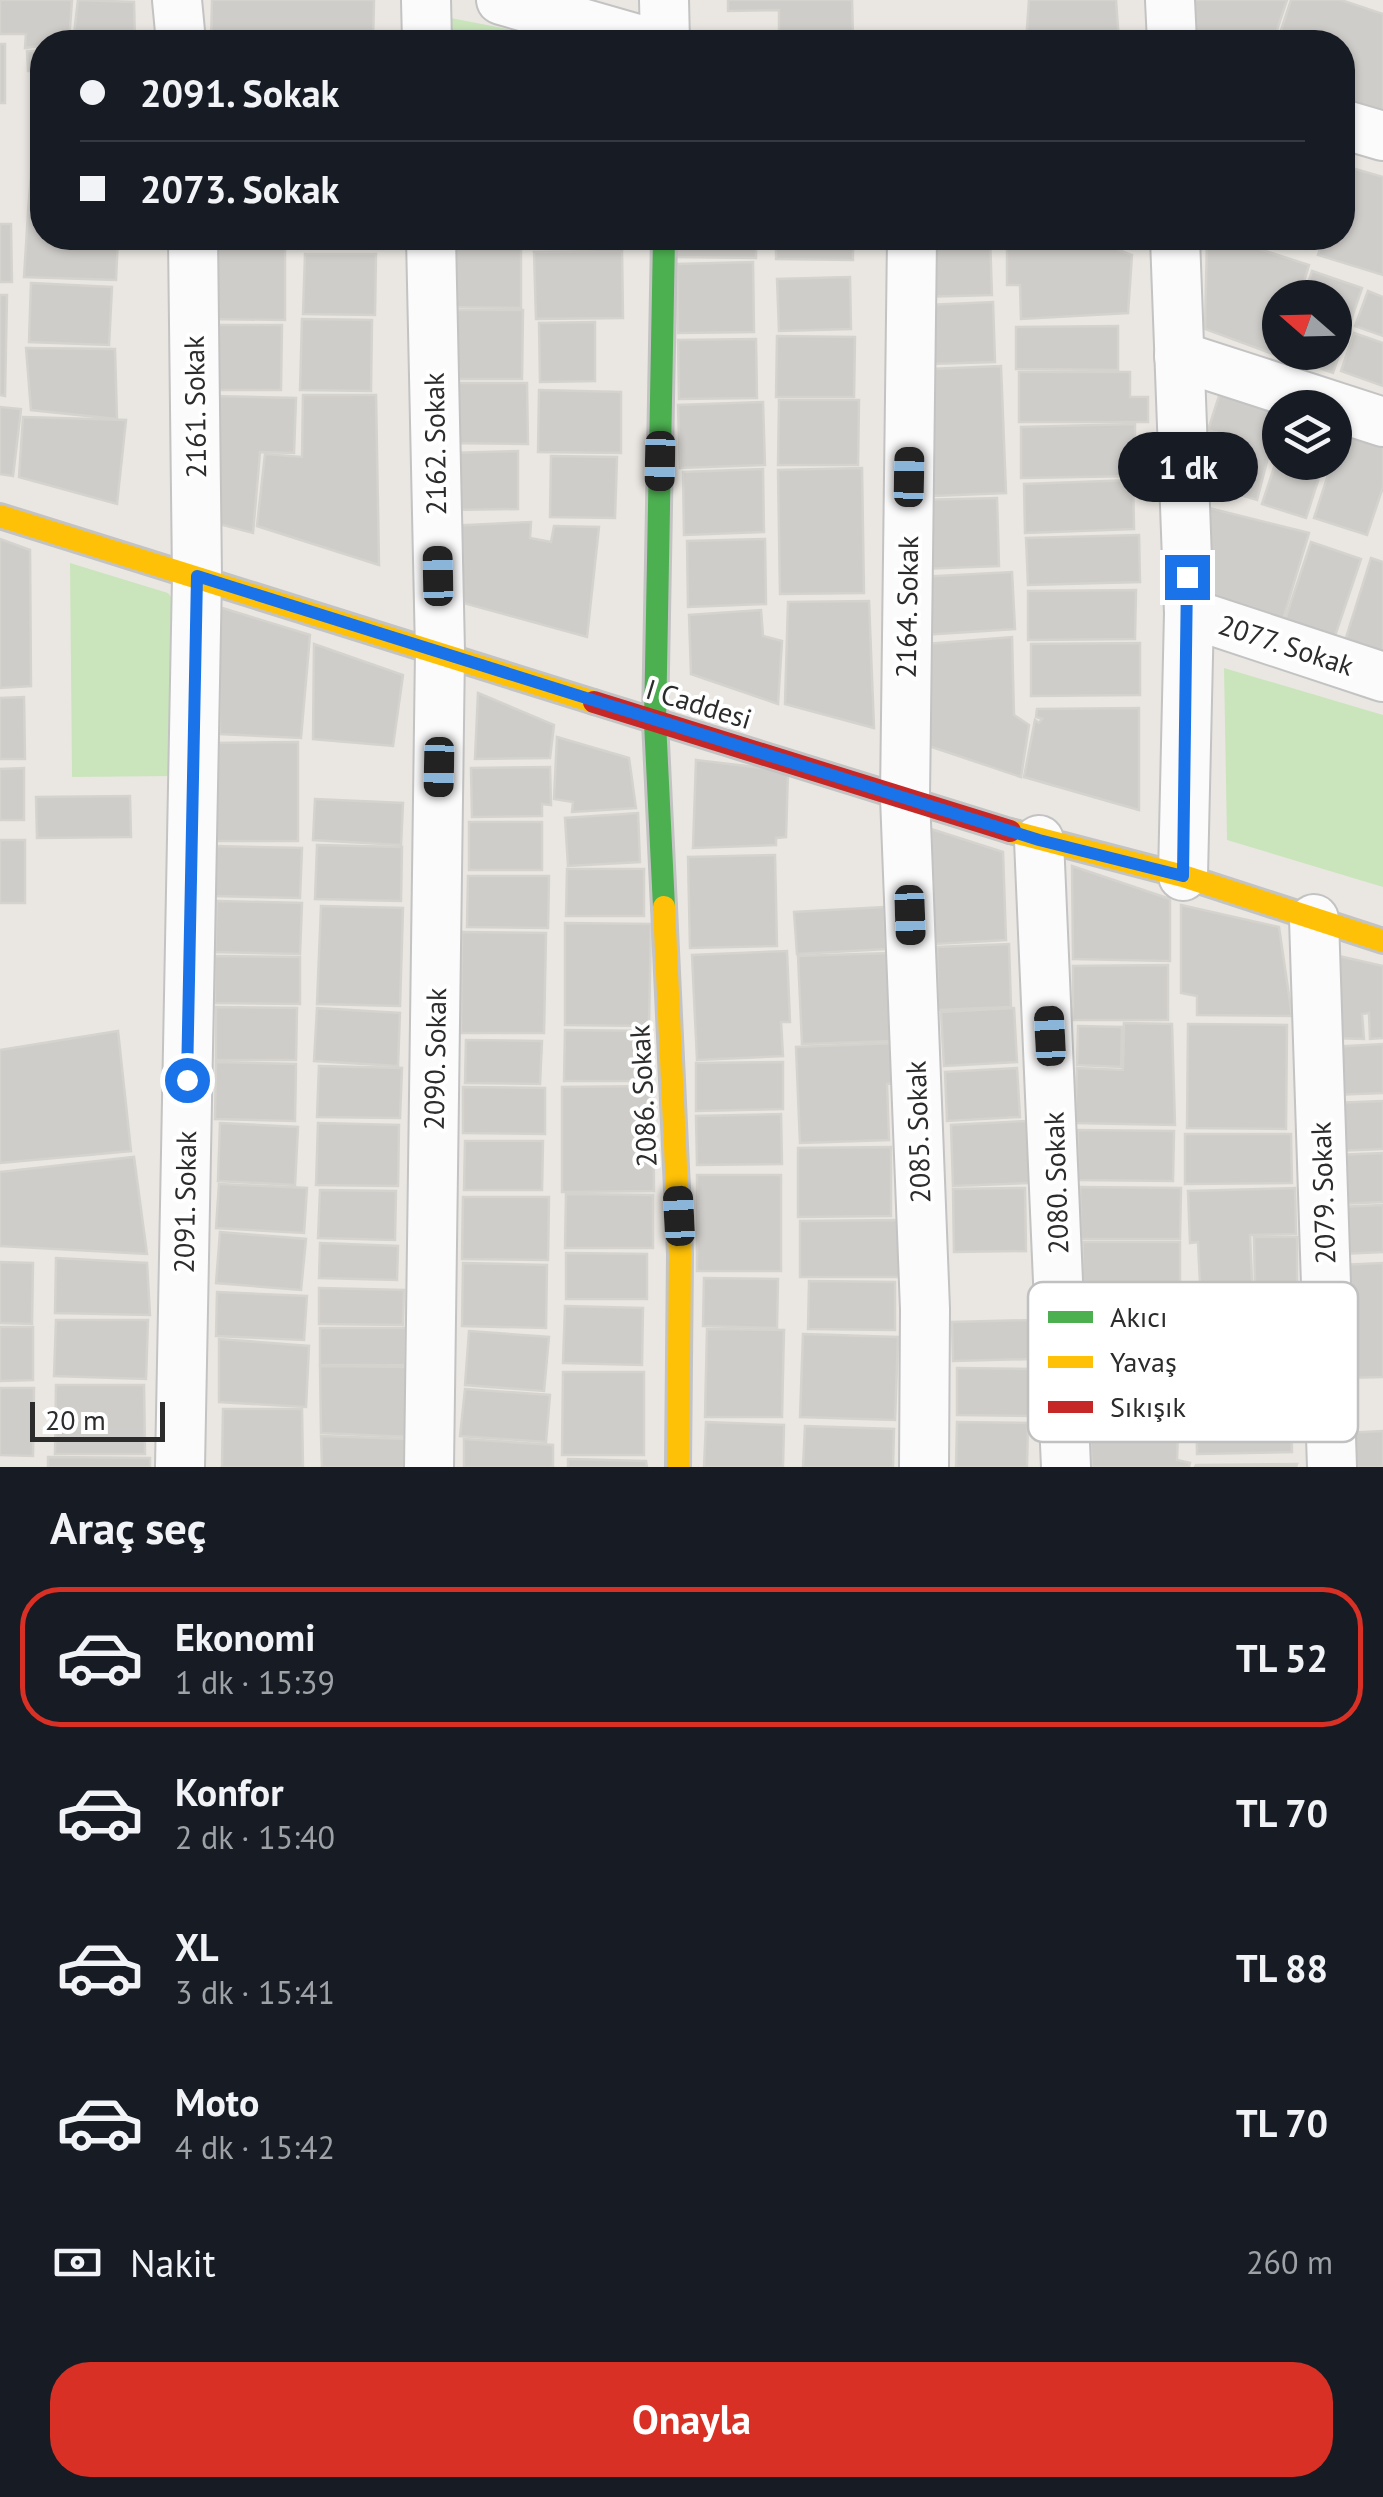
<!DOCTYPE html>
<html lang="tr">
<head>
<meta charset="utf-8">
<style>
  :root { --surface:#171b24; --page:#242831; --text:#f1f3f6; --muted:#9ea1a6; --line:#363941; --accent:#d93025 }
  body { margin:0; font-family:"PT Sans",sans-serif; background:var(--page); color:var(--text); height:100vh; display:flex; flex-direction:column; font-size:38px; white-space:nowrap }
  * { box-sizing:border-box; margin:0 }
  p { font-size:32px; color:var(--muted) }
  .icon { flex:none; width:55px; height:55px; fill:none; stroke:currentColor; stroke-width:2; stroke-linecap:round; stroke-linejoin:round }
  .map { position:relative; height:1467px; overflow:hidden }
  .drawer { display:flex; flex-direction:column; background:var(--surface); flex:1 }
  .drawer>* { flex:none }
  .banner { position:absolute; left:30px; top:30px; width:1325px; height:220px; border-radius:40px; box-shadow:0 2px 8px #0004; display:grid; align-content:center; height:220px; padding:0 50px; background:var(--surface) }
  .needle { width:65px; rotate:290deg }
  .buttons { position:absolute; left:1262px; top:280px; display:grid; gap:20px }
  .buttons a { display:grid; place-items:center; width:90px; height:90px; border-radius:50%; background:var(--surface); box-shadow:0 2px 8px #0004; font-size:50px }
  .scale { position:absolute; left:30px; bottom:25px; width:135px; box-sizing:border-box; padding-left:10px; border:5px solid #2c2c2c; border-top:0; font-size:28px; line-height:35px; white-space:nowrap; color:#2c2c2c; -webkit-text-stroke:8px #fff; paint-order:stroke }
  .end { position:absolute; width:45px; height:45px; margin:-22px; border:12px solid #1a73e8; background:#fff; box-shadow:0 0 0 5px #fff }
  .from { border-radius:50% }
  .bubble { position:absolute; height:70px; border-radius:35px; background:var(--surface); box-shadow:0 2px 8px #0004; font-size:32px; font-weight:800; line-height:70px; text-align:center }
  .car { position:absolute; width:30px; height:60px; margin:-30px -15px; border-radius:12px; box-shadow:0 0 8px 2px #0007; background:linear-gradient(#222 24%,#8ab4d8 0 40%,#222 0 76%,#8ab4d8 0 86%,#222 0) }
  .banner b { display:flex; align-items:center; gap:35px; height:95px; font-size:38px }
  .banner b+b { border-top:2px solid var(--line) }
  .banner i { width:25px; height:25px; background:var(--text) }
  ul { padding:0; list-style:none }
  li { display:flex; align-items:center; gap:30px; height:140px; margin:0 20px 15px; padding:0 30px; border:5px solid transparent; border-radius:40px }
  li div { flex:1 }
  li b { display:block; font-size:38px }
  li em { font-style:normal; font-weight:800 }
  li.on { border-color:var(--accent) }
  li>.icon { width:90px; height:90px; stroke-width:1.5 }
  h2 { padding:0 50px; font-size:45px; line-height:120px }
  .pay { display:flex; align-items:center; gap:25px; height:110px; padding:0 50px; font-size:38px }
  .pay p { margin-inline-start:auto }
  .primary-button { display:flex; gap:20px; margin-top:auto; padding:20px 50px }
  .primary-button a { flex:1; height:115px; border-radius:40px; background:var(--accent); color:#fff; font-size:40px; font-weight:800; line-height:115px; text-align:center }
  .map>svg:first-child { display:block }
  .green { fill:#cae5bc }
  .building { fill:#cfcdc9; stroke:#d5d3ce; stroke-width:2.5 }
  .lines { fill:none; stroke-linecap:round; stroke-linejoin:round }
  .street-casing { stroke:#c3c3c3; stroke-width:52 }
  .fast-casing { stroke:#c3c3c3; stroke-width:28 }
  .slow-casing { stroke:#c3c3c3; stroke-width:28 }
  .jam-casing { stroke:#c3c3c3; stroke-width:28 }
  .street { stroke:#fcfbfb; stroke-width:48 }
  .fast { stroke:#4caf50; stroke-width:22 }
  .slow { stroke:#ffc107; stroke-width:22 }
  .jam { stroke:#c62828; stroke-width:22 }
  .route { stroke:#1a73e8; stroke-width:12 }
  .labels { text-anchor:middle; stroke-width:8; stroke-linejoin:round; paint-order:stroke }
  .street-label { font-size:28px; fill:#2c2c2c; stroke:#fff }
  .key { fill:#fff; stroke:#c0c0c0; stroke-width:2.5 }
  .key-label { font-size:28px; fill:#2c2c2c }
</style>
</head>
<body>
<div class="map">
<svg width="1383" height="1467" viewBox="0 0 1383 1467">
  <rect width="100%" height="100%" fill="#eae7e2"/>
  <g class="green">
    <polygon points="451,18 573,42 453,42"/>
    <polygon points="70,563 168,593 174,601 176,776 72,777"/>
    <polygon points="1224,668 1383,715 1383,887 1227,840"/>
  </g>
  <g class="building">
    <polygon points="0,0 72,0 69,42 25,48 26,34 0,34"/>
    <polygon points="78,0 134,2 135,42 73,42"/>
    <polygon points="212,0 374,0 373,42 211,42"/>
    <polygon points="728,0 852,0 853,37 779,39 779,10 728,11"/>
    <polygon points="1029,0 1116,0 1119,42 1026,42"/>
    <polygon points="1179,0 1287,0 1273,42 1177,42"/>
    <polygon points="1291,0 1341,0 1383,14 1383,116 1342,102 1342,42 1277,42"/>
    <rect x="0" y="44" width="5" height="59"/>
    <polygon points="27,51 42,51 42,71 28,71"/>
    <polygon points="40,82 42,82 42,140 35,140"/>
    <polygon points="32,143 42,144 42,175 31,174"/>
    <polygon points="1345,166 1383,177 1383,275 1318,255 1323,238 1342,238"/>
    <polygon points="31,176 42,177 42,212 28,211"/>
    <polygon points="28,213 42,213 42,238 118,238 116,280 24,277"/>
    <polygon points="0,224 11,224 12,282 0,282"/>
    <polygon points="246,238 285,238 285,320 205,319 206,240"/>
    <polygon points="300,238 377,238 377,243 300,244"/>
    <polygon points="546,238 615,238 615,245 546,247"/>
    <polygon points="676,238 756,238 756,258 675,257"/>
    <polygon points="776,238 853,238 853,260 776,259"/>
    <polygon points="917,238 990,238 992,295 918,297"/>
    <polygon points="1007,238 1088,238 1132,255 1128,313 1021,319 1020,285 1007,285"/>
    <polygon points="1207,238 1250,238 1247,245 1309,265 1299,298 1280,298 1281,357 1205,329"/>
    <polygon points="447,246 521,246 521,308 446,307"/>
    <polygon points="622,251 623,318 536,319 534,252"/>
    <polygon points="305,254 376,254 375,315 303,314"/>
    <polygon points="753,262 754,332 678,333 677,264"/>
    <polygon points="1312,271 1362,288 1333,373 1283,355 1335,352 1335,298 1303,298"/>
    <polygon points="850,277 851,329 779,331 777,279"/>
    <polygon points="31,283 112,287 109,345 29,342"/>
    <polygon points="1368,291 1383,297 1383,336 1355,326"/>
    <polygon points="0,295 7,295 5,396 0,395"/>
    <polygon points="993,302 995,362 929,364 927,305"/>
    <polygon points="447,310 523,310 522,379 447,379"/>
    <polygon points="302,319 372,320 371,391 300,390"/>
    <polygon points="595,322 595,381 540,382 539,323"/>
    <polygon points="211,325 282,325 281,390 211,390"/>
    <polygon points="1118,326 1118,370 1016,369 1016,327"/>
    <polygon points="1354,333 1383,343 1383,386 1341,371"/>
    <polygon points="777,336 855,337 854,397 776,397"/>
    <polygon points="756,339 757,398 679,399 678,340"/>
    <polygon points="26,348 115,349 117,419 31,410"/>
    <polygon points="1001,366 1006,493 933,496 929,369"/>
    <polygon points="1019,372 1130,372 1130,397 1148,397 1148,422 1019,422"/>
    <polygon points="445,383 527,383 528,444 445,443"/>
    <polygon points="539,390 621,392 621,453 538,452"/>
    <polygon points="1220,393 1280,411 1257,500 1211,486 1219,461 1210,458 1218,433 1208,430"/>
    <polygon points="303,395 376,395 379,565 257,526 265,454 302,457"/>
    <polygon points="212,396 296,398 294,453 260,452 253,533 208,521"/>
    <polygon points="779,400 859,400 858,465 778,465"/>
    <polygon points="763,402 765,465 680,468 678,405"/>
    <polygon points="0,407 21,409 13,476 0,474"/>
    <polygon points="23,417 126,420 117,504 19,477"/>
    <polygon points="1135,424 1135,476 1021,478 1021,427"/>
    <polygon points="1342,432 1383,446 1383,487 1367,535 1314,518"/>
    <polygon points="1280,449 1280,462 1324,462 1306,518 1262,504"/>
    <polygon points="518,451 518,509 449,510 449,453"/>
    <polygon points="551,456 617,457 615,518 550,517"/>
    <polygon points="862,468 864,593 780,594 778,470"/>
    <polygon points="763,469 764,532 684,535 683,472"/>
    <polygon points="1133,480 1134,529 1025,533 1024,484"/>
    <polygon points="997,498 999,566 920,569 918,500"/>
    <polygon points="1209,508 1309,533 1283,619 1204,595"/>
    <polygon points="531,522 530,538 551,542 554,526 599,527 587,637 449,599 447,526"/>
    <polygon points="1139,535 1140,582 1028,585 1026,538"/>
    <polygon points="0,539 30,550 31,686 0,688"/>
    <polygon points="765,539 766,604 688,607 687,541"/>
    <polygon points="1311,542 1361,559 1335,636 1285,620"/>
    <polygon points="1371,558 1383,562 1383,653 1345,641"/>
    <polygon points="1012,572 1015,629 923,635 920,577"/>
    <polygon points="1136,590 1135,639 1028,640 1028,591"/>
    <polygon points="869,601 874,728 785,704 788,602"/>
    <polygon points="219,607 310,635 301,738 220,734"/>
    <polygon points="761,610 763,636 782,641 778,704 691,674 689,615"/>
    <polygon points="1012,637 1014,715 1029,725 1021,777 929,746 927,644"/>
    <polygon points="1140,643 1140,695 1031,696 1031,644"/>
    <polygon points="314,644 403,675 393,746 313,739"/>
    <polygon points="478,693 554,725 550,758 475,759"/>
    <polygon points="24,697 25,759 0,759 0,698"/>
    <polygon points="1139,708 1139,810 1024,777 1035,720 1039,723 1042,719 1036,717 1037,709"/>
    <polygon points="557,737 629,758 636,808 572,812 573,802 554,799"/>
    <polygon points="298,742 298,841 211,841 211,743"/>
    <polygon points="696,760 788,771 786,837 776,838 776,845 693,848"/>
    <polygon points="550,767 551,805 542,804 542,816 472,817 471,768"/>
    <polygon points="24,768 24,820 0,820 0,769"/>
    <polygon points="130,796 131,837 37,838 36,797"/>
    <polygon points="315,799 403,803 401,845 313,840"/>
    <polygon points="638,813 640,862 568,866 565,818"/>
    <rect x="469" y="822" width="73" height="48"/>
    <polygon points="931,829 1003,852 1006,940 934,944"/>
    <rect x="0" y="840" width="25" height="63"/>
    <polygon points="317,845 402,847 401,901 315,899"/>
    <polygon points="215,846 302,848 300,898 214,896"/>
    <polygon points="775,855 777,946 690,948 688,857"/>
    <polygon points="1072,866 1170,899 1170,961 1073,959"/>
    <polygon points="567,869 644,869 644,916 566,916"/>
    <polygon points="468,876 549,876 548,928 467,927"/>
    <polygon points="217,901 302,903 300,954 215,952"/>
    <polygon points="1181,905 1279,927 1292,1016 1197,1015 1197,996 1181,993"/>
    <polygon points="321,906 403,908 400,1006 317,1004"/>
    <polygon points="884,907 886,949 797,954 794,912"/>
    <polygon points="565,923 651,924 649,1026 565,1025"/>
    <polygon points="462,932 546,933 544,1033 461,1033"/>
    <polygon points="1009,944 1011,1007 938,1010 937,947"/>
    <polygon points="787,951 790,1022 781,1022 783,1056 697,1060 692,955"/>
    <polygon points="890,953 893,1041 802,1044 798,956"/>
    <polygon points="1330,954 1383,966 1383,1038 1370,1039 1369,1013 1362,1014 1364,1039 1330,1038"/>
    <polygon points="215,956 300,957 300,1004 215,1003"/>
    <polygon points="1168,965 1168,1020 1073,1020 1073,966"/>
    <polygon points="216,1007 297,1008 296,1060 216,1060"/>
    <polygon points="317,1008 400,1013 398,1066 314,1061"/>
    <polygon points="1014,1008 1017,1062 944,1066 941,1012"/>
    <polygon points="1124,1023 1172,1024 1175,1125 1075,1123 1077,1068 1123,1070"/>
    <polygon points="1188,1024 1287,1025 1286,1129 1187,1128"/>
    <polygon points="1078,1026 1122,1027 1121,1067 1077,1065"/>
    <polygon points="565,1030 647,1031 647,1081 564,1081"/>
    <polygon points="118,1031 131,1151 0,1163 0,1050"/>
    <polygon points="466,1040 542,1041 540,1084 465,1083"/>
    <polygon points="896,1043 897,1083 887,1084 889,1140 800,1143 796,1047"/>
    <polygon points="1383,1044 1383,1093 1333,1095 1331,1047"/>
    <polygon points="216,1062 296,1064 295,1121 215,1119"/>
    <polygon points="783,1062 783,1109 696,1111 696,1063"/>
    <polygon points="319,1066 402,1068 400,1118 317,1117"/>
    <polygon points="1017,1068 1020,1117 947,1121 945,1072"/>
    <polygon points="653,1086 654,1191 562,1192 562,1087"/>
    <polygon points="463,1087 545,1088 545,1134 463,1133"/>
    <polygon points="1383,1101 1383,1149 1335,1151 1333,1103"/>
    <polygon points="781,1114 782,1164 697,1165 696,1116"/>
    <polygon points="1027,1121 1029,1183 953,1186 951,1125"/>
    <polygon points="220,1123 298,1127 295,1185 218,1181"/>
    <polygon points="318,1123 399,1125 398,1186 316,1185"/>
    <polygon points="1078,1130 1174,1131 1173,1181 1078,1180"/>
    <polygon points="1185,1134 1291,1134 1292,1183 1185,1184"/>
    <polygon points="465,1141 543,1141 542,1190 464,1190"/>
    <polygon points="891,1147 891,1216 798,1217 798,1148"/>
    <polygon points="1383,1153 1383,1202 1338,1204 1336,1155"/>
    <polygon points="134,1157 147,1254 0,1246 0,1172"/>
    <rect x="697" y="1175" width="84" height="96"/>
    <polygon points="219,1184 307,1188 304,1233 216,1228"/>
    <polygon points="1080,1187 1181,1188 1180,1239 1081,1239"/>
    <polygon points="1025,1188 1026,1251 954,1252 953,1189"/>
    <polygon points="1295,1188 1296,1234 1250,1235 1252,1282 1200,1283 1198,1242 1190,1243 1188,1191"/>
    <polygon points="320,1190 396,1191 395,1240 318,1238"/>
    <polygon points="566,1194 653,1195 653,1248 565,1248"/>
    <polygon points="463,1197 549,1197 548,1260 462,1259"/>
    <polygon points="1383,1205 1383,1252 1341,1254 1340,1207"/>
    <polygon points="899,1220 899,1277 800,1277 800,1221"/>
    <polygon points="220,1232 306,1239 301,1290 216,1283"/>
    <polygon points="1254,1237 1297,1237 1297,1283 1255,1283"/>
    <polygon points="1083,1242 1180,1242 1180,1285 1082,1285"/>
    <polygon points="320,1243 398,1246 397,1280 319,1278"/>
    <polygon points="566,1253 647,1254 647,1299 566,1299"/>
    <polygon points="56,1258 147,1263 150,1315 55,1313"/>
    <polygon points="0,1262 33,1263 32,1324 0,1323"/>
    <polygon points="463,1263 547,1265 546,1328 462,1326"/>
    <polygon points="1383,1263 1383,1377 1345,1378 1341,1265"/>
    <polygon points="704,1278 778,1279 777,1328 703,1326"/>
    <polygon points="809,1281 895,1282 895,1330 808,1329"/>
    <polygon points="319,1288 404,1290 403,1325 319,1324"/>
    <polygon points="1289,1290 1292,1452 1197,1454 1194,1292"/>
    <polygon points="217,1292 307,1296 304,1340 216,1336"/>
    <polygon points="565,1306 643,1308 642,1365 563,1363"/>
    <polygon points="56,1320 148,1320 146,1379 54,1376"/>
    <polygon points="1031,1320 1032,1359 953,1361 952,1322"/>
    <polygon points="0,1327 33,1327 33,1380 0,1381"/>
    <polygon points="320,1328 406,1328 405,1365 320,1365"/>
    <polygon points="707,1329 784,1330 782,1417 705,1417"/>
    <polygon points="469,1331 549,1337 544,1391 465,1385"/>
    <polygon points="803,1334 898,1337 895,1420 800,1417"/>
    <polygon points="219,1339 309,1346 306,1407 219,1402"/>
    <polygon points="320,1366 414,1367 410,1437 321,1433"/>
    <polygon points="957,1368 1032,1369 1032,1416 957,1415"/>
    <polygon points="563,1372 644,1372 644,1455 562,1455"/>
    <polygon points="56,1385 144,1385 145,1454 55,1454"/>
    <polygon points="0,1388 34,1388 33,1456 0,1455"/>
    <polygon points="465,1389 550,1395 546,1442 460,1436"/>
    <polygon points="1088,1402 1179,1402 1177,1460 1190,1463 1189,1467 1092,1467"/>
    <polygon points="223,1409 302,1409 303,1467 222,1467"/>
    <polygon points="706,1422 784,1425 783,1467 704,1467"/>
    <polygon points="957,1422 1028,1423 1027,1467 956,1467"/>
    <polygon points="805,1426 894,1429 893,1467 803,1467"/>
    <polygon points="1383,1431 1383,1467 1347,1467 1346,1433"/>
    <polygon points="321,1436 407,1439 406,1467 322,1467"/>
    <polygon points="464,1439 553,1445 553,1467 464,1467"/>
    <polygon points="48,1457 150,1458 150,1467 48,1467"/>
    <polygon points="568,1459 646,1461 647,1467 568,1467"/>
    <polygon points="1297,1464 1296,1467 1195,1467 1196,1465"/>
  </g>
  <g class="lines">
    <g class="street-casing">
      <g id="street">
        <polyline points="177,0 181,42"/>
        <polyline points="426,0 427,42"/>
        <polyline points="501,0 648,42"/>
        <polyline points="664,0 665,42"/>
        <polyline points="1170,0 1172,42"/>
        <polyline points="1342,124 1383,136"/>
        <polyline points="912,238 905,797 925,1309 924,1467"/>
        <polyline points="1175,238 1189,613 1183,876"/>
        <polyline points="1179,356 1383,422"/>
        <polyline points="1189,613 1383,677"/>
        <polyline points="1039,840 1066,1467"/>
        <polyline points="1314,919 1332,1467"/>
        <polyline points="180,1467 197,577 193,238"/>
        <polyline points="429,1467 440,651 431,238"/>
      </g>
    </g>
    <g class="fast-casing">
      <polyline id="fast" points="664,907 655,722 664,238"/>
    </g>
    <g class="slow-casing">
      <g id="slow">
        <polyline points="0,516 594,702"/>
        <polyline points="1010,831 1183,876 1383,941"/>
        <polyline points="664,907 680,1254 678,1467"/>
      </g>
    </g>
    <g class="jam-casing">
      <polyline id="jam" points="594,702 1010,831"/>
    </g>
    <use href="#street" class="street"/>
    <use href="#fast" class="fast"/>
    <use href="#slow" class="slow"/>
    <use href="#jam" class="jam"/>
  </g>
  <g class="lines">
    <polyline class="route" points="187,1080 197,576 1039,840 1183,876 1187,577"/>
  </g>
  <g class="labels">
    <g class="street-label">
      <text transform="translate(195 407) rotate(-91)" y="10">2161. Sokak</text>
      <text transform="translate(435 444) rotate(-91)" y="10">2162. Sokak</text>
      <text transform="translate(907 607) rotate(-89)" y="10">2164. Sokak</text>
      <text transform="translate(1286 645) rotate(18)" y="10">2077. Sokak</text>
      <text transform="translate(699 704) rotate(17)" y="10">I Caddesi</text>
      <text transform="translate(435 1059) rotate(-89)" y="10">2090. Sokak</text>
      <text transform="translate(643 1096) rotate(-93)" y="10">2086. Sokak</text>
      <text transform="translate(918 1132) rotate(-92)" y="10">2085. Sokak</text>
      <text transform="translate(1056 1183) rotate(-92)" y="10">2080. Sokak</text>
      <text transform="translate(1323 1193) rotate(-92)" y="10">2079. Sokak</text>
      <text transform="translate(185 1202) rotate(-89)" y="10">2091. Sokak</text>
    </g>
  </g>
  <rect x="1028" y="1282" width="330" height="160" rx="15" class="key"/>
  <rect x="1048" y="1311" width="45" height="12" fill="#4caf50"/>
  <rect x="1048" y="1356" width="45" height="12" fill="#ffc107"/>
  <rect x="1048" y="1401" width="45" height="12" fill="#c62828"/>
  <g class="key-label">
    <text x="1110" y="1327">Akıcı</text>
    <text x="1110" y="1372">Yavaş</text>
    <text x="1110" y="1417">Sıkışık</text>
  </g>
</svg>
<div class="buttons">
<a><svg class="needle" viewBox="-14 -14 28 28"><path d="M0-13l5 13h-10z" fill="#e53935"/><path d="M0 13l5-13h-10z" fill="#9ea1a6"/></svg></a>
<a><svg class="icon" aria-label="layers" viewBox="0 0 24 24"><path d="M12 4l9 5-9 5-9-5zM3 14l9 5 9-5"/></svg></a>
</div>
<div class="scale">20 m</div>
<i class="end from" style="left:187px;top:1080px"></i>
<i class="end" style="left:1187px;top:577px"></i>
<div class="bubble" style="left:1118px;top:432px;width:140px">1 dk</div>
<i class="car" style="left:660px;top:461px;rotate:181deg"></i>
<i class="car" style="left:909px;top:477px;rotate:1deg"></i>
<i class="car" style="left:438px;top:576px;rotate:359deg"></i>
<i class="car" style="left:439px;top:767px;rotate:181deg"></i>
<i class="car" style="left:910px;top:915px;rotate:178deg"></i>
<i class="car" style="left:1050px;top:1036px;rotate:357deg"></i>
<i class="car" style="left:679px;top:1216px;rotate:357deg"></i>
<div class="banner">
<b><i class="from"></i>2091. Sokak</b>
<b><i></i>2073. Sokak</b>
</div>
</div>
<section class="drawer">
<h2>Araç seç</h2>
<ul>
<li class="on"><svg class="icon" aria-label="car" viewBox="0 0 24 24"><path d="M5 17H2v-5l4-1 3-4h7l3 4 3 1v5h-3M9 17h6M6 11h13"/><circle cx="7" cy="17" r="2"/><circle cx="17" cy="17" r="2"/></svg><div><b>Ekonomi</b><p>1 dk · 15:39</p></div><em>TL 52</em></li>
<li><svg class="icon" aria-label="car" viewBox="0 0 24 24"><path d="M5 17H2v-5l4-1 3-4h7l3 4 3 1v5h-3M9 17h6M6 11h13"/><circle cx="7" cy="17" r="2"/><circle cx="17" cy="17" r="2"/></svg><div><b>Konfor</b><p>2 dk · 15:40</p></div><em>TL 70</em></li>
<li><svg class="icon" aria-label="car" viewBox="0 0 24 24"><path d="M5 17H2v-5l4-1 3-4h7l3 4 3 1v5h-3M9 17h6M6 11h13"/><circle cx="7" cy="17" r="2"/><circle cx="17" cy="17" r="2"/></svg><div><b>XL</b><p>3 dk · 15:41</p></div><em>TL 88</em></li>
<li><svg class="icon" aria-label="car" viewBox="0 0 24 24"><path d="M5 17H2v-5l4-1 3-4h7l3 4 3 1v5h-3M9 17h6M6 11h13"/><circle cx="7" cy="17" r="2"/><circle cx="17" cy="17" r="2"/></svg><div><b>Moto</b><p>4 dk · 15:42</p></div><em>TL 70</em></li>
</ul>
<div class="pay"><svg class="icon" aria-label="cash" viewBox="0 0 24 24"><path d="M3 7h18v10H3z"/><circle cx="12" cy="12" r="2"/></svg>Nakit<p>260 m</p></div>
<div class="primary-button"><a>Onayla</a></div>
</section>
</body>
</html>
